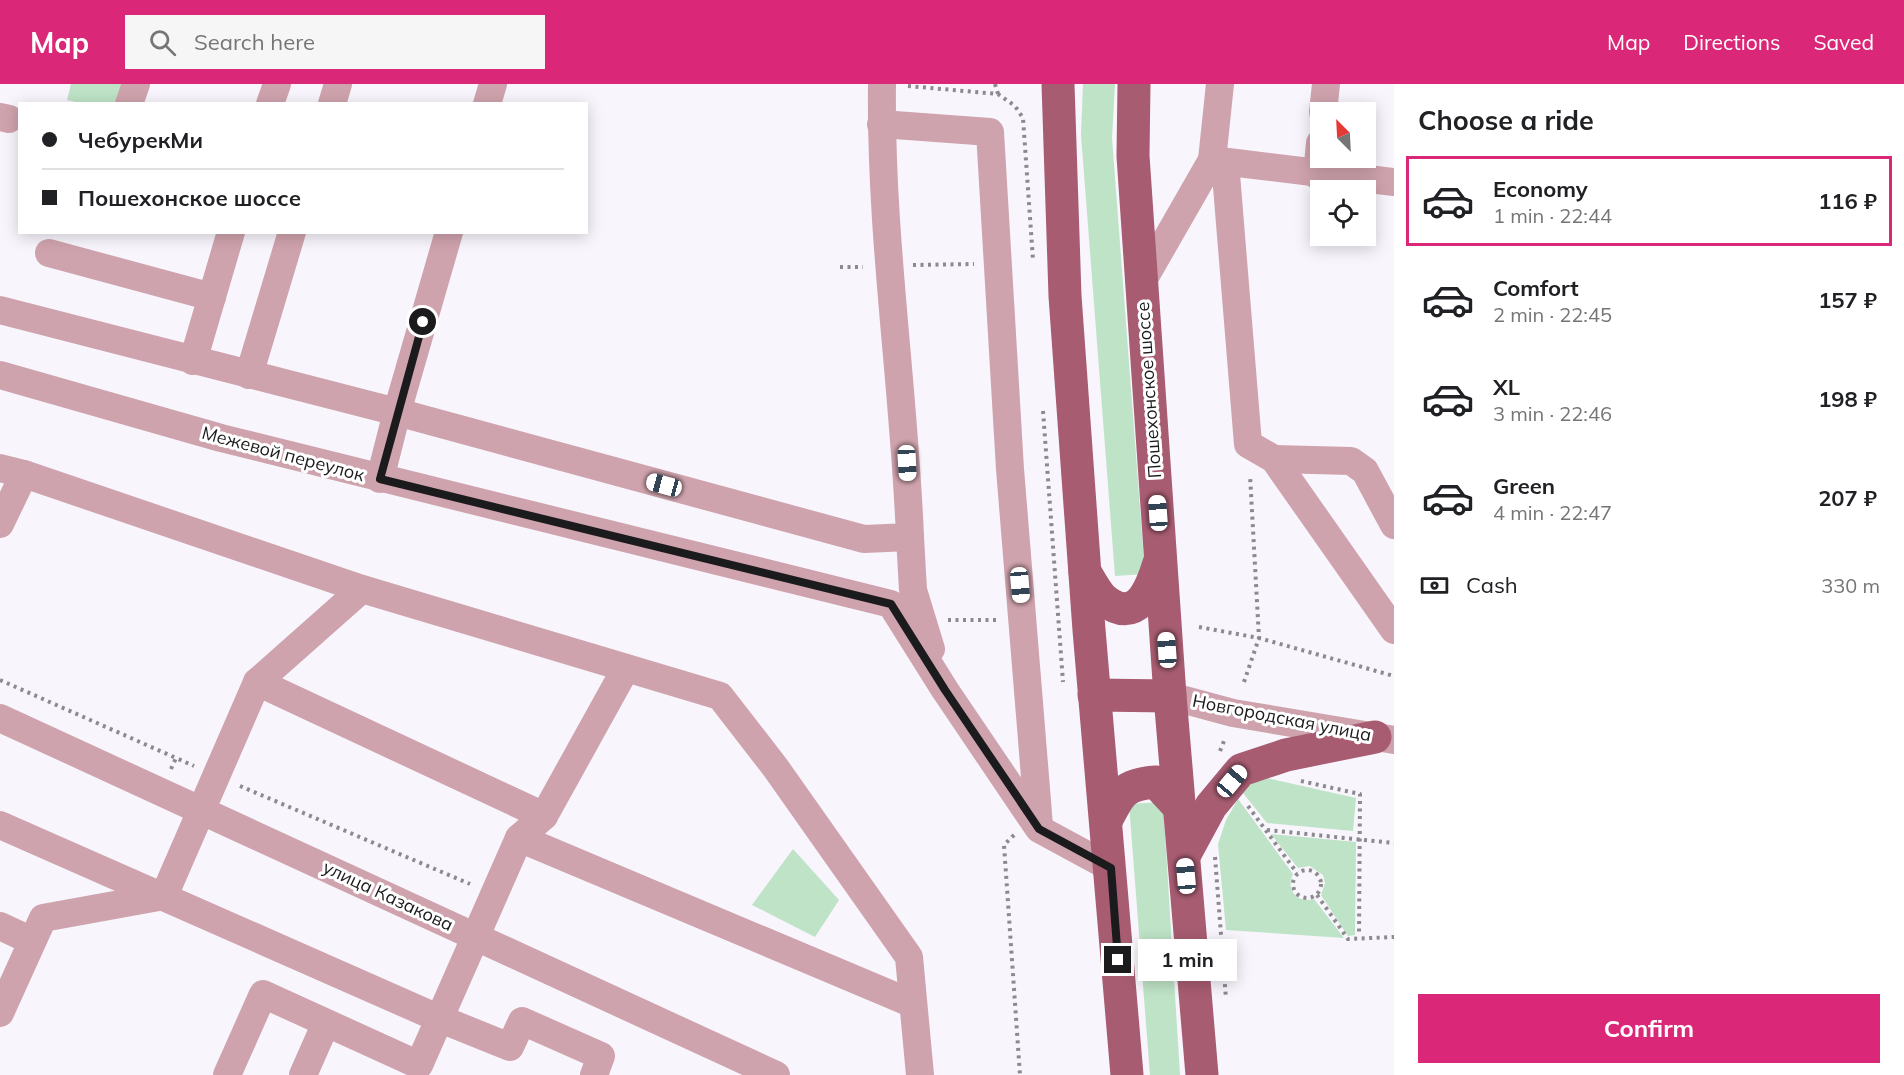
<!DOCTYPE html>
<html lang="en">
<head>
<meta charset="utf-8">
<style>
  :root { --surface:#fff; --page:#f6f6f6; --text:#202124; --muted:#757577; --line:#e0e0e0; --accent:#db2777 }
  body { margin:0; font-family:Mulish,sans-serif; background:var(--page); color:var(--text); height:100vh; display:flex; flex-direction:column; font-size:22px; white-space:nowrap }
  * { box-sizing:border-box; margin:0 }
  p { font-size:20px; color:var(--muted) }
  .icon { flex:none; width:33px; height:33px; fill:none; stroke:currentColor; stroke-width:2; stroke-linecap:round; stroke-linejoin:round }
  .map { position:relative; flex:1; overflow:hidden }
  .panel { display:flex; flex-direction:column; background:var(--surface); width:510px }
  .panel>* { flex:none }
  .hud { position:absolute; left:18px; top:18px; width:570px; height:132px; border-radius:0px; box-shadow:0 3px 15px #0003; display:grid; align-content:center; height:132px; padding:0 24px; background:var(--surface) }
  .needle { width:39px; rotate:336deg }
  .controls { position:absolute; left:1310px; top:18px; display:grid; gap:12px }
  .controls a { display:grid; place-items:center; width:66px; height:66px; border-radius:0px; background:var(--surface); box-shadow:0 3px 15px #0003; font-size:30px }
  .end { position:absolute; width:27px; height:27px; margin:-14px; border:8px solid #1b1a1c; background:#fff; box-shadow:0 0 0 3px #fff }
  .from { border-radius:50% }
  .bubble { position:absolute; height:42px; border-radius:0px; background:var(--surface); box-shadow:0 3px 15px #0003; font-size:20px; font-weight:700; line-height:42px; text-align:center }
  .car { position:absolute; width:18px; height:36px; margin:-18px -9px; border-radius:8px; box-shadow:0 0 4px 2px #0007; background:linear-gradient(#fff 24%,#345 0 40%,#fff 0 76%,#345 0 86%,#fff 0) }
  .hud b { display:flex; align-items:center; gap:21px; height:57px; font-size:22px }
  .hud b+b { border-top:2px solid var(--line) }
  .hud i { width:15px; height:15px; background:var(--text) }
  ul { padding:0; list-style:none }
  li { display:flex; align-items:center; gap:18px; height:90px; margin:0 12px 9px; padding:0 12px; border:3px solid transparent; border-radius:0px }
  li div { flex:1 }
  li b { display:block; font-size:22px }
  li em { font-style:normal; font-weight:700 }
  li.on { border-color:var(--accent) }
  li>.icon { width:54px; height:54px; stroke-width:1.5 }
  h2 { padding:0 24px; font-size:27px; line-height:72px }
  .pay { display:flex; align-items:center; gap:15px; height:66px; padding:0 24px; font-size:22px }
  .pay p { margin-inline-start:auto }
  .button { display:flex; gap:12px; margin-top:auto; padding:12px 24px }
  .button a { flex:1; height:69px; border-radius:0px; background:var(--accent); color:#fff; font-size:24px; font-weight:700; line-height:69px; text-align:center }
  header { display:flex; align-items:center; gap:36px; box-sizing:border-box; height:84px; padding:0 30px; background:var(--accent); color:#fff }
  header strong { font-size:28px }
  nav { display:flex; gap:33px; margin-inline-start:auto; font-size:21px }
  .search { width:420px; height:54px; background:var(--page); display:flex; align-items:center; gap:15px; box-sizing:border-box; padding:0 21px; border-radius:0px; color:var(--muted); font-size:22px }
  main { display:flex; flex:1; min-height:0 }
  .map>svg:first-child { display:block }
  .green { fill:#bee3c6 }
  .lines { fill:none; stroke-linecap:round; stroke-linejoin:round }
  .path { stroke:#8c8a8e; stroke-width:4; stroke-dasharray:3 4.5; stroke-linecap:butt }
  .minor { stroke:#cfa3ad; stroke-width:28 }
  .major { stroke:#a75c71; stroke-width:33 }
  .route { stroke:#1b1a1c; stroke-width:8 }
  .labels { text-anchor:middle; stroke-width:6; stroke-linejoin:round; paint-order:stroke }
  .street-label { font-size:18px; fill:#1b1a1c; stroke:#fff }
</style>
</head>
<body>
<header>
<strong>Map</strong>
<div class="search"><svg class="icon" aria-label="search" viewBox="0 0 24 24"><circle cx="10" cy="10" r="6"/><path d="M15 15l6 6"/></svg>Search here</div>
<nav><a>Map</a><a>Directions</a><a>Saved</a></nav>
</header>
<main>
<div class="map">
<svg width="1394" height="991" viewBox="0 0 1394 991">
  <rect width="100%" height="100%" fill="#f8f5fc"/>
  <g class="green">
    <polygon points="71,0 124,0 118,19 80,19 67,16"/>
    <polygon points="1083,0 1115,0 1112,54 1145,490 1115,492 1081,51"/>
    <polygon points="1267,694 1356,714 1353,747 1267,739 1243,709 1250,700"/>
    <path d="M1238,715L1293,790C1285,806 1298,820 1314,815L1344,854L1226,846L1218,760L1226,736Z"/>
    <polygon points="1163,718 1180,991 1150,991 1129,720"/>
    <polygon points="1271,750 1356,758 1355,851 1348,852 1321,811 1325,799 1323,791 1310,782 1298,784"/>
    <polygon points="793,765 839,816 815,853 752,821"/>
  </g>
  <g class="lines">
    <g class="path">
      <polyline points="995,0 998,10"/>
      <polyline points="908,2 998,10 1015,22 1023,34 1033,176"/>
      <polyline points="913,181 974,180"/>
      <polyline points="840,183 863,183"/>
      <polyline points="1043,327 1063,598"/>
      <polyline points="948,536 997,536"/>
      <polyline points="1199,543 1259,554 1394,592"/>
      <polyline points="0,596 176,674"/>
      <polyline points="1244,598 1259,554 1250,391"/>
      <polyline points="1220,667 1224,657"/>
      <polyline points="171,685 176,674 194,682"/>
      <polyline points="1301,697 1360,710 1359,852"/>
      <polyline points="240,702 470,800"/>
      <polyline points="1248,722 1297,789"/>
      <polyline points="1267,746 1394,759"/>
      <polyline points="1014,751 1004,761 1020,991"/>
      <polyline points="1215,773 1226,915"/>
      <circle cx="1307" cy="800" r="14"/>
      <polyline points="1317,811 1348,855 1394,853"/>
    </g>
    <g class="minor">
      <polyline points="129,20 136,0"/>
      <polyline points="270,20 277,0"/>
      <polyline points="332,20 338,0"/>
      <polyline points="487,20 493,0"/>
      <polyline points="1323,28 1326,0"/>
      <polyline points="0,33 9,35"/>
      <polyline points="881,40 990,48 1010,385 1039,742"/>
      <polyline points="1212,76 1220,0"/>
      <polyline points="1225,78 1248,360 1274,375 1394,546"/>
      <polyline points="1317,91 1320,59"/>
      <polyline points="49,169 212,213"/>
      <polyline points="1142,198 1212,76 1394,98"/>
      <polyline points="0,226 397,328 449,148"/>
      <polyline points="193,277 231,148"/>
      <polyline points="0,291 221,354 891,520 945,606 1039,745 1111,784"/>
      <polyline points="249,291 292,148"/>
      <polyline points="1274,375 1351,377 1365,387 1394,441"/>
      <polyline points="0,384 24,390 0,440"/>
      <polyline points="24,390 362,505"/>
      <path d="M380,395L397,328L864,455L910,453C904,302 880,151 882,0"/>
      <polyline points="910,453 913,506 931,565"/>
      <polyline points="1170,612 1233,629 1394,656"/>
      <polyline points="0,634 776,991"/>
      <polyline points="544,732 626,584"/>
      <polyline points="0,741 438,934 510,963 522,937 601,972 594,991"/>
      <polyline points="519,754 911,919"/>
      <polyline points="0,842 32,857"/>
      <polyline points="0,929 43,834 164,812 257,598 362,505 720,612 775,683 909,873 920,991"/>
      <polyline points="227,991 263,910 419,981 519,754 544,732 257,598"/>
      <polyline points="303,991 326,939"/>
    </g>
    <g class="major">
      <polyline points="1058,0 1065,212 1089,546 1127,991"/>
      <polyline points="1134,0 1133,72 1170,612 1202,991"/>
      <path d="M1085,488C1090,496 1096,508 1103,515C1137,543 1151,505 1159,479"/>
      <polyline points="1094,611 1170,612"/>
      <path d="M1106,737C1120,709 1124,700 1156,698L1179,723"/>
      <polyline points="1185,770 1211,722 1241,686 1286,671 1375,653"/>
    </g>
  </g>
  <g class="lines">
    <polyline class="route" points="423,238 380,395 891,520 945,606 1039,745 1111,784 1118,876"/>
  </g>
  <g class="labels">
    <g class="street-label">
      <text transform="translate(1149 306) rotate(-94)" y="6">Пошехонское шоссе</text>
      <text transform="translate(283 370) rotate(15)" y="6">Межевой переулок</text>
      <text transform="translate(1282 634) rotate(11)" y="6">Новгородская улица</text>
      <text transform="translate(388 812) rotate(25)" y="6">улица Казакова</text>
    </g>
  </g>
</svg>
<div class="controls">
<a><svg class="needle" viewBox="-14 -14 28 28"><path d="M0-13l5 13h-10z" fill="#e53935"/><path d="M0 13l5-13h-10z" fill="#757577"/></svg></a>
<a><svg class="icon" aria-label="locate" viewBox="0 0 24 24"><circle cx="12" cy="12" r="6"/><path d="M12 2v4M12 18v4M2 12h4M18 12h4"/></svg></a>
</div>
<i class="end from" style="left:423px;top:238px"></i>
<i class="end" style="left:1118px;top:876px"></i>
<div class="bubble" style="left:1138px;top:855px;width:99px">1 min</div>
<i class="car" style="left:907px;top:379px;rotate:177deg"></i>
<i class="car" style="left:664px;top:401px;rotate:285deg"></i>
<i class="car" style="left:1158px;top:429px;rotate:356deg"></i>
<i class="car" style="left:1020px;top:501px;rotate:175deg"></i>
<i class="car" style="left:1167px;top:566px;rotate:356deg"></i>
<i class="car" style="left:1232px;top:697px;rotate:40deg"></i>
<i class="car" style="left:1186px;top:792px;rotate:355deg"></i>
<div class="hud">
<b><i class="from"></i>ЧебурекМи</b>
<b><i></i>Пошехонское шоссе</b>
</div>
</div>
<section class="panel">
<h2>Choose a ride</h2>
<ul>
<li class="on"><svg class="icon" aria-label="car" viewBox="0 0 24 24"><path d="M5 17H2v-5l4-1 3-4h7l3 4 3 1v5h-3M9 17h6M6 11h13"/><circle cx="7" cy="17" r="2"/><circle cx="17" cy="17" r="2"/></svg><div><b>Economy</b><p>1 min · 22:44</p></div><em>116 ₽</em></li>
<li><svg class="icon" aria-label="car" viewBox="0 0 24 24"><path d="M5 17H2v-5l4-1 3-4h7l3 4 3 1v5h-3M9 17h6M6 11h13"/><circle cx="7" cy="17" r="2"/><circle cx="17" cy="17" r="2"/></svg><div><b>Comfort</b><p>2 min · 22:45</p></div><em>157 ₽</em></li>
<li><svg class="icon" aria-label="car" viewBox="0 0 24 24"><path d="M5 17H2v-5l4-1 3-4h7l3 4 3 1v5h-3M9 17h6M6 11h13"/><circle cx="7" cy="17" r="2"/><circle cx="17" cy="17" r="2"/></svg><div><b>XL</b><p>3 min · 22:46</p></div><em>198 ₽</em></li>
<li><svg class="icon" aria-label="car" viewBox="0 0 24 24"><path d="M5 17H2v-5l4-1 3-4h7l3 4 3 1v5h-3M9 17h6M6 11h13"/><circle cx="7" cy="17" r="2"/><circle cx="17" cy="17" r="2"/></svg><div><b>Green</b><p>4 min · 22:47</p></div><em>207 ₽</em></li>
</ul>
<div class="pay"><svg class="icon" aria-label="cash" viewBox="0 0 24 24"><path d="M3 7h18v10H3z"/><circle cx="12" cy="12" r="2"/></svg>Cash<p>330 m</p></div>
<div class="button"><a>Confirm</a></div>
</section>
</main>
</body>
</html>
